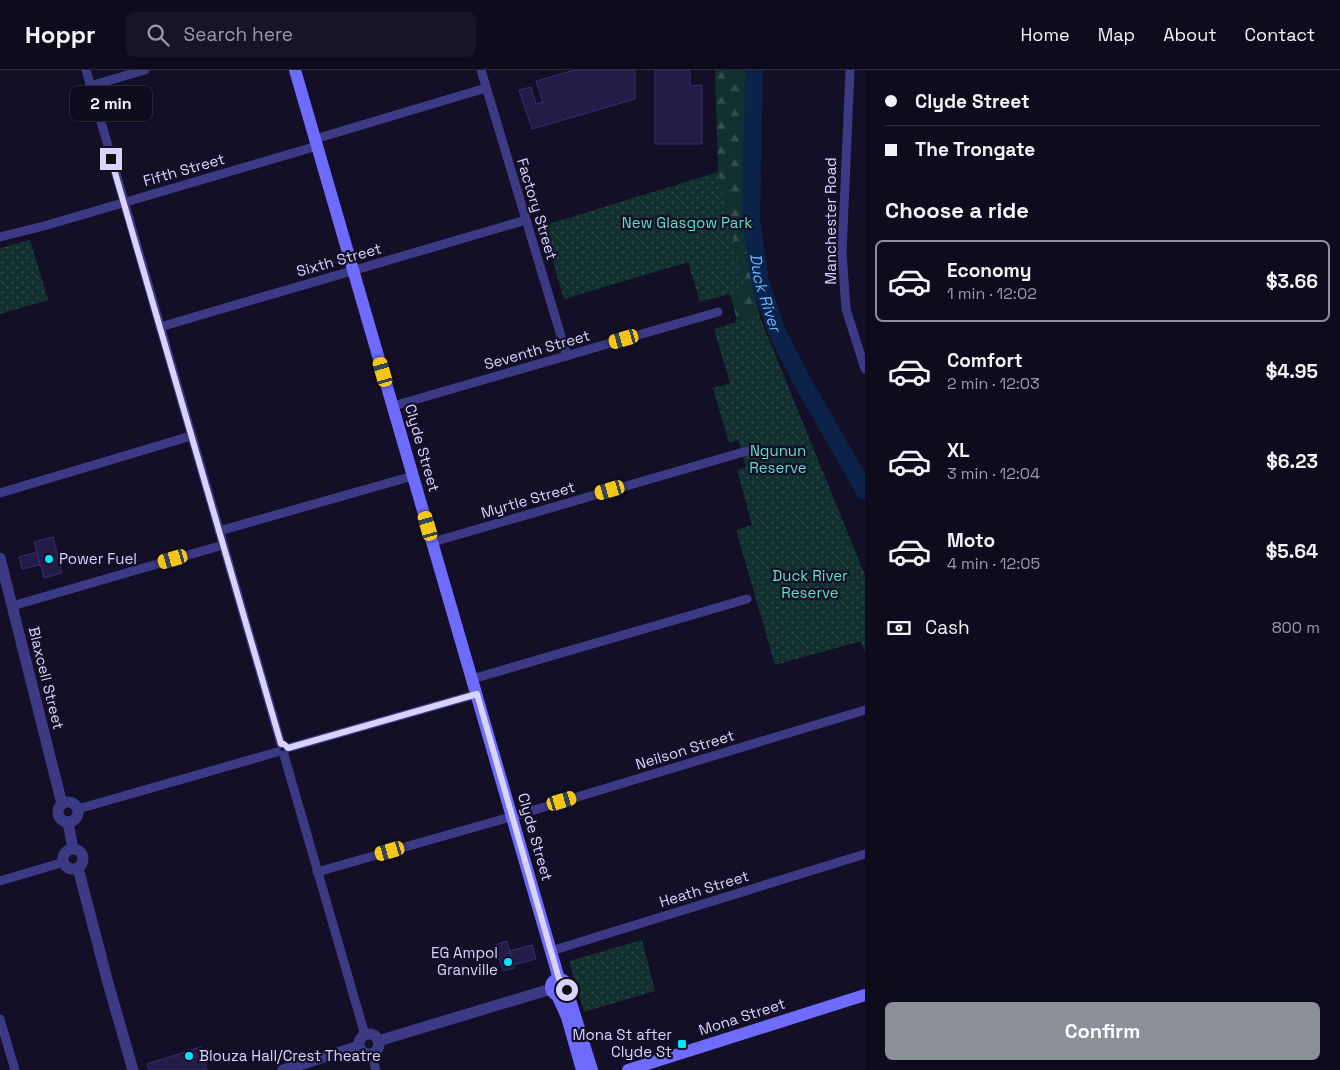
<!DOCTYPE html>
<html lang="en">
<head>
<meta charset="utf-8">
<style>
  :root { --surface:#0e0b1c; --page:#171425; --text:#f1f3f6; --muted:#9b9ba3; --line:#2e2b3b; --accent:#8c9099 }
  body { margin:0; font-family:"Space Grotesk",sans-serif; background:var(--page); color:var(--text); height:100vh; display:flex; flex-direction:column; font-size:19px; white-space:nowrap }
  * { box-sizing:border-box; margin:0 }
  p { font-size:16px; color:var(--muted) }
  .icon { flex:none; width:28px; height:28px; fill:none; stroke:currentColor; stroke-width:2; stroke-linecap:round; stroke-linejoin:round }
  .map { position:relative; flex:1; overflow:hidden }
  .side { display:flex; flex-direction:column; background:var(--surface); width:475px }
  .side>* { flex:none }
  .banner { display:grid; align-content:center; height:110px; padding:0 20px; background:var(--surface) }
  .end { position:absolute; width:22px; height:22px; margin:-11px; border:6px solid #d9d4ff; background:#111; box-shadow:0 0 0 2px #111 }
  .from { border-radius:50% }
  .bubble { position:absolute; height:35px; border-radius:8px; background:var(--surface); box-shadow:0 1px 4px #0004,0 0 0 1px var(--line); font-size:16px; font-weight:800; line-height:35px; text-align:center }
  .car { position:absolute; width:15px; height:30px; margin:-15px -8px; border-radius:6px; box-shadow:0 0 4px 1px #0007; background:linear-gradient(#f5c518 24%,#345 0 40%,#f5c518 0 76%,#345 0 86%,#f5c518 0) }
  .banner b { display:flex; align-items:center; gap:18px; height:48px; font-size:19px }
  .banner b+b { border-top:1px solid var(--line) }
  .banner i { width:12px; height:12px; background:var(--text) }
  ul { padding:0; list-style:none }
  li { display:flex; align-items:center; gap:15px; height:82px; margin:0 10px 8px; padding:0 10px; border:2px solid transparent; border-radius:8px }
  li div { flex:1 }
  li b { display:block; font-size:19px }
  li em { font-style:normal; font-weight:800 }
  li.on { border-color:var(--accent) }
  li>.icon { width:45px; height:45px; stroke-width:1.5 }
  h2 { padding:0 20px; font-size:22px; line-height:60px }
  .pay { display:flex; align-items:center; gap:12px; height:55px; padding:0 20px; font-size:19px }
  .pay p { margin-inline-start:auto }
  .action { display:flex; gap:10px; margin-top:auto; padding:10px 20px }
  .action a { flex:1; height:58px; border-radius:8px; background:var(--accent); color:#fff; font-size:20px; font-weight:800; line-height:58px; text-align:center }
  header { display:flex; align-items:center; gap:30px; box-sizing:border-box; height:70px; padding:0 25px; background:var(--surface); border-bottom:1px solid var(--line) }
  header strong { font-size:24px }
  nav { display:flex; gap:28px; margin-inline-start:auto; font-size:18px }
  .search { width:350px; height:45px; background:var(--page); display:flex; align-items:center; gap:12px; box-sizing:border-box; padding:0 18px; border-radius:8px; color:var(--muted); font-size:19px }
  main { display:flex; flex:1; min-height:0 }
  .map>svg:first-child { display:block }
  .forest { fill:url(#forest-firs) }
  .park { fill:url(#park-dots) }
  .lines { fill:none; stroke-linecap:round; stroke-linejoin:round }
  .river { stroke:#0c2248; stroke-width:18 }
  .building { fill:#241b47; stroke:#3b2d73 }
  .minor { stroke:#3d3a85; stroke-width:9 }
  .tertiary { stroke:#3d3a85; stroke-width:11 }
  .secondary { stroke:#6f6bff; stroke-width:12 }
  .route { stroke:#d9d4ff; stroke-width:6 }
  .poi-dot { fill:#00e5ff; stroke:#130f26; stroke-width:2 }
  .labels { text-anchor:middle; stroke-width:4.5; stroke-linejoin:round; paint-order:stroke }
  .street-label { font-size:15px; fill:#d9d4ff; stroke:#130f26 }
  .park-label { font-size:15px; fill:#5fe0c0; stroke:#130f26 }
  .poi-label { font-size:15px; fill:#d9d4ff; stroke:#130f26; text-anchor:start }
  .water-label { font-size:16px; font-style:italic; fill:#62b6ff; stroke:#130f26 }
</style>
</head>
<body>
<header>
<strong>Hoppr</strong>
<div class="search"><svg class="icon" aria-label="search" viewBox="0 0 24 24"><circle cx="10" cy="10" r="6"/><path d="M15 15l6 6"/></svg>Search here</div>
<nav><a>Home</a><a>Map</a><a>About</a><a>Contact</a></nav>
</header>
<main>
<div class="map">
<svg width="865" height="1000" viewBox="0 0 865 1000">
  <defs>
    <pattern id="forest-firs" width="22" height="20" patternUnits="userSpaceOnUse" patternTransform="scale(1.25)"><rect width="22" height="20" fill="#12302f"/><path d="M5 1l3.5 6h-7zM16 11l3.5 6h-7z" fill="#344d4e"/></pattern>
    <pattern id="park-dots" width="8" height="8" patternUnits="userSpaceOnUse" patternTransform="scale(1.25)"><rect width="8" height="8" fill="#12302f"/><path d="M2 2h.1M6 6h.1" fill="none" stroke="#344d4e" stroke-width="1.8" stroke-linecap="round"/></pattern>
  </defs>
  <rect width="100%" height="100%" fill="#130f26"/>
  <polygon class="forest" points="715,0 750,0 746,171 753,217 759,242 768,315 737,289 736,246 710,149 718,102"/>
  <g class="park">
    <polygon points="718,102 745,220 700,232 688,192 564,229 542,156"/>
    <polygon points="30,170 48,230 0,244 0,178"/>
    <polygon points="759,245 865,505 865,583 861,571 775,595 736,460 752,455 737,400 746,397 738,370 729,373 713,318 730,313 714,259"/>
    <polygon points="642,870 655,921 584,942 569,891"/>
  </g>
  <g class="lines">
    <path class="river" id="s1" d="M754,0L751,149L760,211L777,262L803,313L865,421"/>
  </g>
  <g class="building">
    <polygon points="575,0 635,0 635,29 532,59 519,20 531,17 536,34 543,32 536,11"/>
    <polygon points="655,0 690,0 690,16 702,15 702,74 655,74"/>
    <polygon points="53,467 62,503 44,508 34,472"/>
    <polygon points="37,482 40,495 22,499 19,487"/>
    <polygon points="507,871 514,898 503,901 495,875"/>
    <polygon points="532,875 536,889 513,895 510,881"/>
    <polygon points="201,977 207,1000 149,1000 147,994"/>
  </g>
  <g class="lines">
    <g class="minor">
      <polyline points="86,0 281,674"/>
      <polyline points="481,0 567,286"/>
      <polyline points="850,0 842,183 846,239 865,299"/>
      <polyline points="90,16 145,0"/>
      <polyline points="315,69 486,18"/>
      <polyline points="0,167 44,156 317,76"/>
      <polyline points="160,257 526,150"/>
      <polyline points="393,336 718,242"/>
      <polyline points="0,423 191,366"/>
      <polyline points="219,461 413,406"/>
      <polyline points="433,472 747,381"/>
      <polyline points="12,536 223,475"/>
      <polyline points="472,609 747,529"/>
      <polyline points="288,678 477,624"/>
      <polyline points="284,685 365,965"/>
      <polyline points="78,739 277,682"/>
      <polyline points="317,802 521,744 865,640"/>
      <polyline points="0,811 64,792"/>
      <polyline points="551,881 865,784"/>
      <polyline points="0,949 15,1000"/>
      <polyline points="371,984 376,1000"/>
    </g>
    <g class="tertiary">
      <polyline points="0,488 62,734"/>
      <circle cx="68" cy="742" r="10"/>
      <polyline points="68,752 73,779"/>
      <circle cx="73" cy="789" r="10"/>
      <polyline points="78,798 108,913 133,1000"/>
      <circle cx="369" cy="974" r="10"/>
      <polyline points="378,971 551,919"/>
      <polyline points="283,1000 359,976"/>
    </g>
    <g class="secondary">
      <polyline points="295,0 559,909"/>
      <circle cx="559" cy="917" r="8"/>
      <polyline points="567,920 592,1000"/>
      <polyline points="557,925 567,947 582,1000"/>
      <polyline points="628,1000 865,925"/>
    </g>
  </g>
  <g class="lines">
    <polyline class="route" points="111,89 281,674 284,674 288,678 477,624 559,909 566,912 567,920"/>
  </g>
  <g class="poi-dot">
    <circle cx="49" cy="489" r="5"/>
    <circle cx="508" cy="892" r="5"/>
    <rect x="677" y="969" width="10" height="10" rx="2.5"/>
    <circle cx="189" cy="986" r="5"/>
  </g>
  <g class="labels">
    <g class="street-label">
      <text transform="translate(184 100) rotate(-16)" y="5">Fifth Street</text>
      <text transform="translate(537 139) rotate(73)" y="5">Factory Street</text>
      <text transform="translate(831 151) rotate(-90)" y="5">Manchester Road</text>
      <text transform="translate(339 190) rotate(-16)" y="5">Sixth Street</text>
      <text transform="translate(537 280) rotate(-16)" y="5">Seventh Street</text>
      <text transform="translate(422 378) rotate(74)" y="5">Clyde Street</text>
      <text transform="translate(528 430) rotate(-16)" y="5">Myrtle Street</text>
      <text transform="translate(46 608) rotate(76)" y="5">Blaxcell Street</text>
      <text transform="translate(685 680) rotate(-17)" y="5">Neilson Street</text>
      <text transform="translate(535 767) rotate(74)" y="5">Clyde Street</text>
      <text transform="translate(704 819) rotate(-17)" y="5">Heath Street</text>
      <text transform="translate(742 947) rotate(-18)" y="5">Mona Street</text>
    </g>
    <g class="park-label">
      <text x="687" y="158">New Glasgow Park</text>
      <text x="778" y="386">Ngunun<tspan x="778" dy="17">Reserve</tspan></text>
      <text x="810" y="511">Duck River<tspan x="810" dy="17">Reserve</tspan></text>
    </g>
    <g class="poi-label">
      <text x="59" y="494">Power Fuel</text>
      <text x="498" y="888" text-anchor="end">EG Ampol<tspan x="498" dy="17">Granville</tspan></text>
      <text x="672" y="970" text-anchor="end">Mona St after<tspan x="672" dy="17">Clyde St</tspan></text>
      <text x="199" y="991">Blouza Hall/Crest Theatre</text>
    </g>
    <g class="water-label">
      <text dy="6" stroke="none"><textPath href="#s1" startOffset="224">Duck River</textPath></text>
    </g>
  </g>
</svg>
<i class="end from" style="left:567px;top:920px"></i>
<i class="end" style="left:111px;top:89px"></i>
<div class="bubble" style="left:70px;top:16px;width:82px">2 min</div>
<i class="car" style="left:624px;top:269px;rotate:254deg"></i>
<i class="car" style="left:383px;top:302px;rotate:344deg"></i>
<i class="car" style="left:610px;top:420px;rotate:254deg"></i>
<i class="car" style="left:428px;top:456px;rotate:344deg"></i>
<i class="car" style="left:173px;top:489px;rotate:254deg"></i>
<i class="car" style="left:562px;top:731px;rotate:73deg"></i>
<i class="car" style="left:390px;top:781px;rotate:254deg"></i>
</div>
<section class="side">
<div class="banner">
<b><i class="from"></i>Clyde Street</b>
<b><i></i>The Trongate</b>
</div>
<h2>Choose a ride</h2>
<ul>
<li class="on"><svg class="icon" aria-label="car" viewBox="0 0 24 24"><path d="M5 17H2v-5l4-1 3-4h7l3 4 3 1v5h-3M9 17h6M6 11h13"/><circle cx="7" cy="17" r="2"/><circle cx="17" cy="17" r="2"/></svg><div><b>Economy</b><p>1 min · 12:02</p></div><em>$3.66</em></li>
<li><svg class="icon" aria-label="car" viewBox="0 0 24 24"><path d="M5 17H2v-5l4-1 3-4h7l3 4 3 1v5h-3M9 17h6M6 11h13"/><circle cx="7" cy="17" r="2"/><circle cx="17" cy="17" r="2"/></svg><div><b>Comfort</b><p>2 min · 12:03</p></div><em>$4.95</em></li>
<li><svg class="icon" aria-label="car" viewBox="0 0 24 24"><path d="M5 17H2v-5l4-1 3-4h7l3 4 3 1v5h-3M9 17h6M6 11h13"/><circle cx="7" cy="17" r="2"/><circle cx="17" cy="17" r="2"/></svg><div><b>XL</b><p>3 min · 12:04</p></div><em>$6.23</em></li>
<li><svg class="icon" aria-label="car" viewBox="0 0 24 24"><path d="M5 17H2v-5l4-1 3-4h7l3 4 3 1v5h-3M9 17h6M6 11h13"/><circle cx="7" cy="17" r="2"/><circle cx="17" cy="17" r="2"/></svg><div><b>Moto</b><p>4 min · 12:05</p></div><em>$5.64</em></li>
</ul>
<div class="pay"><svg class="icon" aria-label="cash" viewBox="0 0 24 24"><path d="M3 7h18v10H3z"/><circle cx="12" cy="12" r="2"/></svg>Cash<p>800 m</p></div>
<div class="action"><a>Confirm</a></div>
</section>
</main>
</body>
</html>
